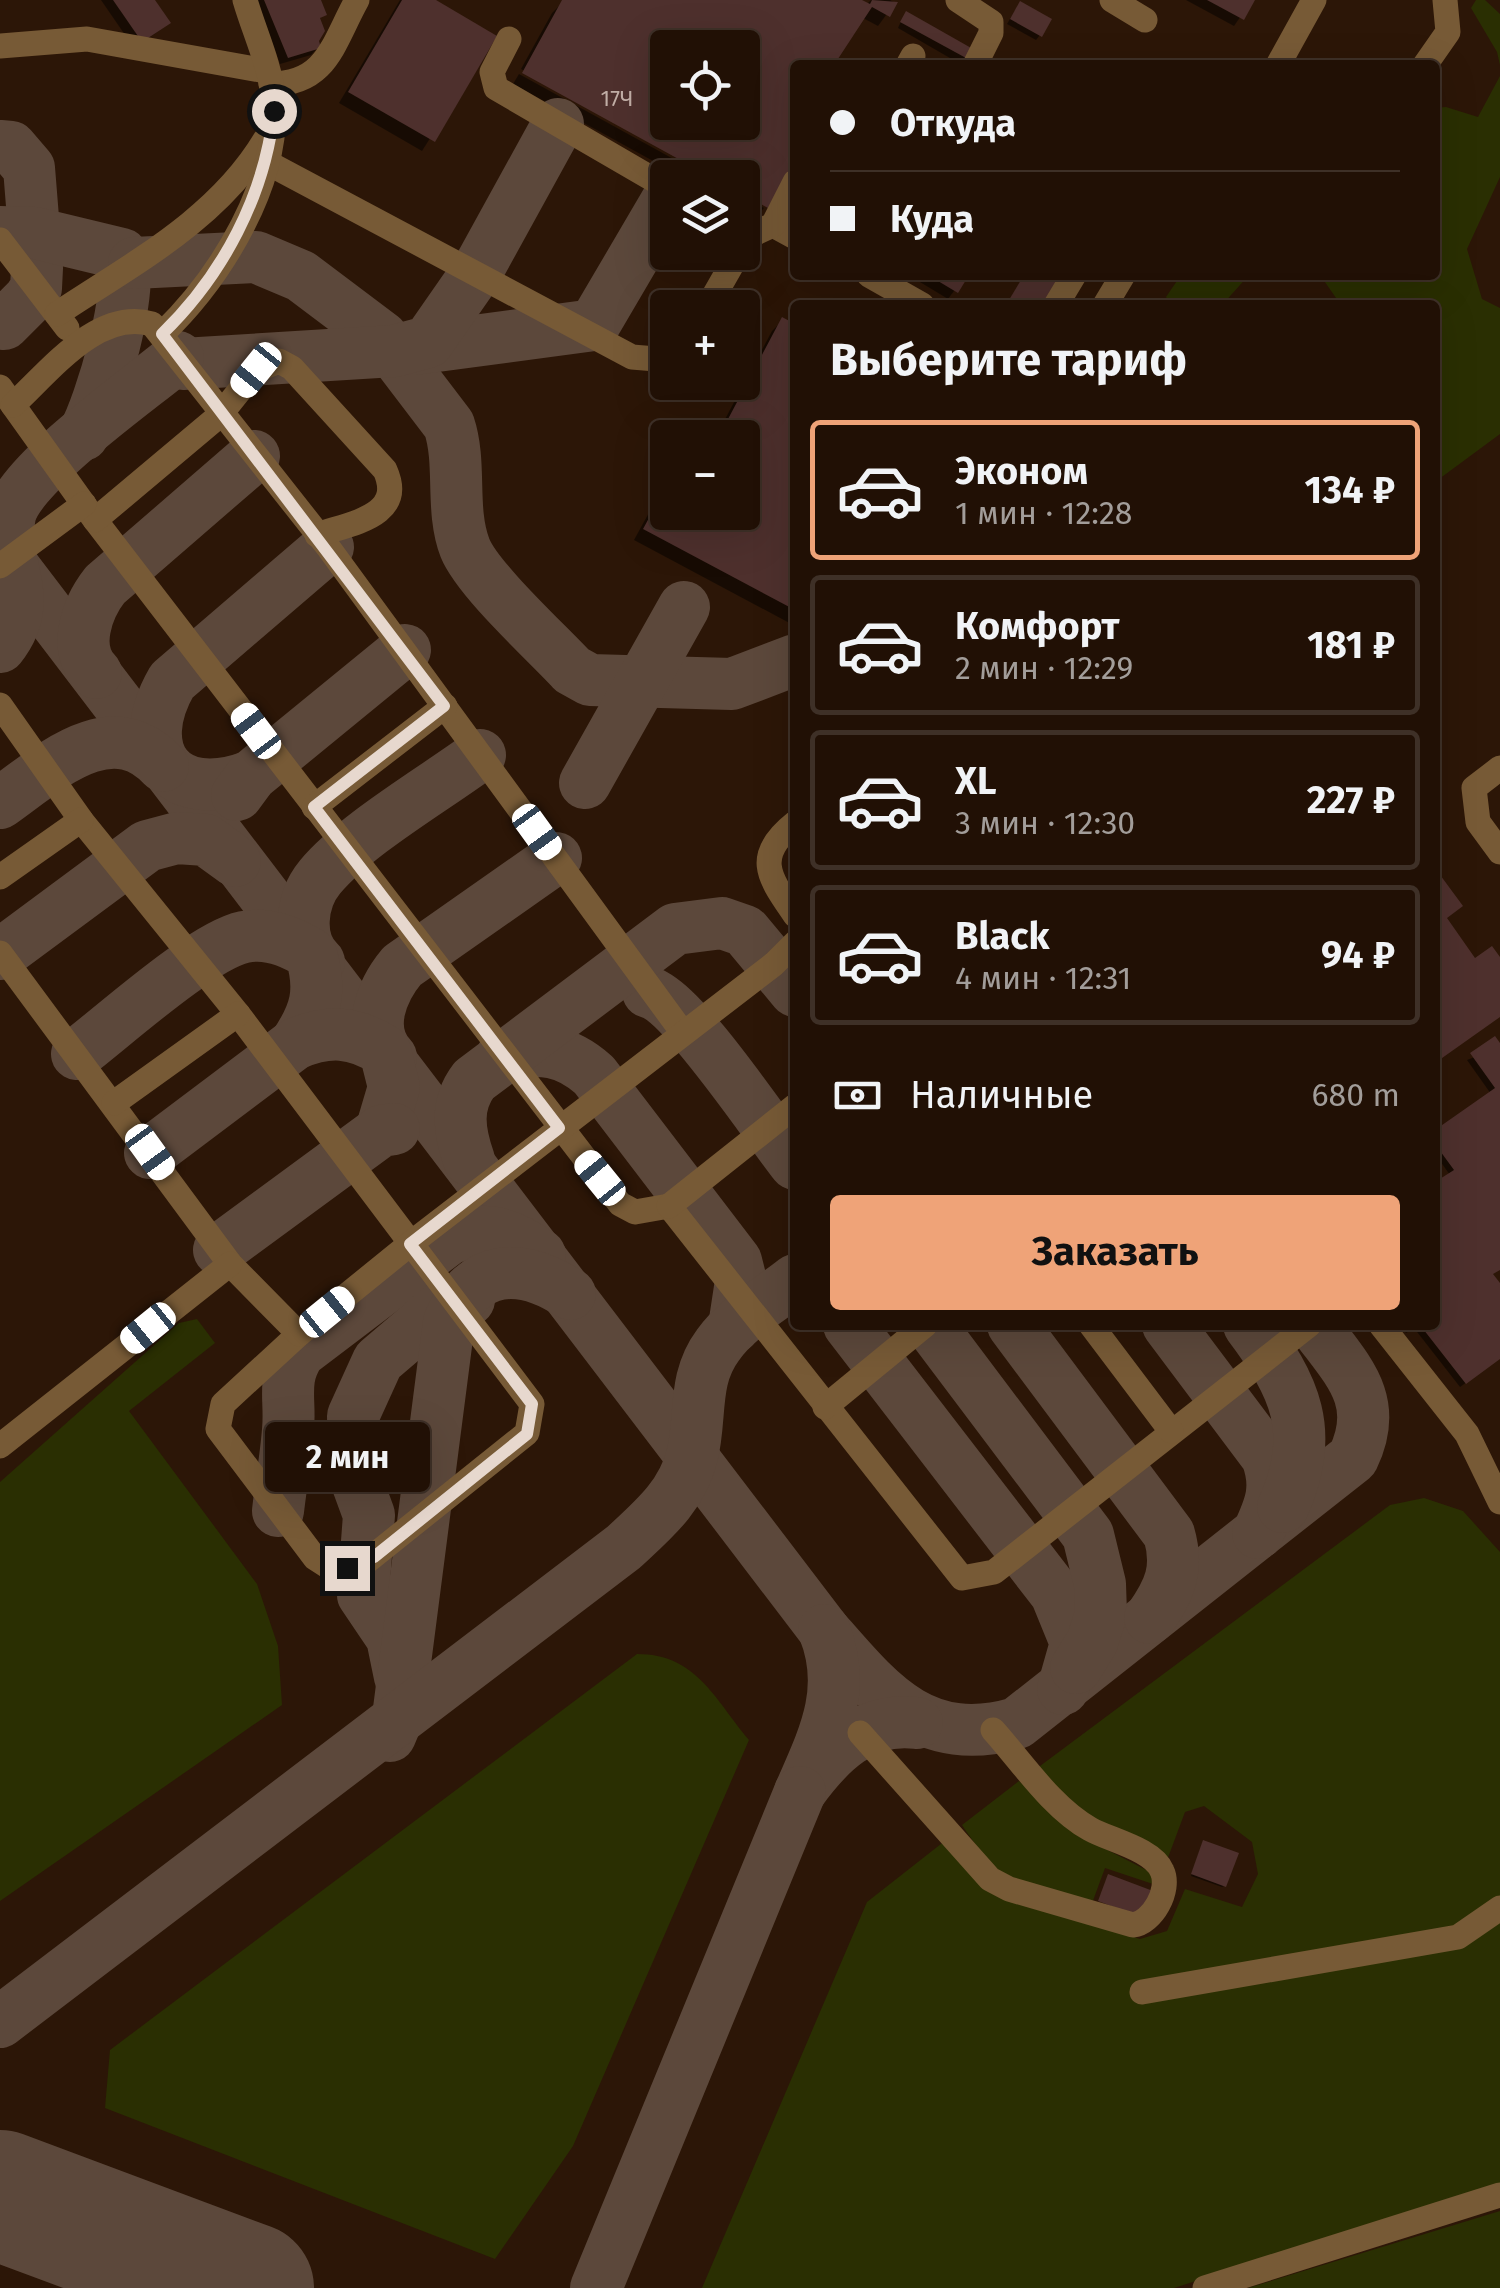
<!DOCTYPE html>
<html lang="ru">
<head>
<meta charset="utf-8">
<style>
  :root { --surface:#211005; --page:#29190f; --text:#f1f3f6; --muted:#a29d9a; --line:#3e3027; --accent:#efa378 }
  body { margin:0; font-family:"Fira Sans",sans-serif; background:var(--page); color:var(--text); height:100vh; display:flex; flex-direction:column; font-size:38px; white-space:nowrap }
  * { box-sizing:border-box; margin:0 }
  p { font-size:32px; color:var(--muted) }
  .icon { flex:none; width:55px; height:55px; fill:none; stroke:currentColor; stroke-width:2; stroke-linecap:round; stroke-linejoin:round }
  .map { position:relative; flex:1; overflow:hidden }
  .sheet { position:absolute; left:790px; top:300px; width:650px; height:1030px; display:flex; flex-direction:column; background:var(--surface); border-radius:10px; box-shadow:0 10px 40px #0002,0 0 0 2px var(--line) }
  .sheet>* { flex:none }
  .banner { position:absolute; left:790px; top:60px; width:650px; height:220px; border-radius:10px; box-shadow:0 10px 40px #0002,0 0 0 2px var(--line); display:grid; align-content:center; height:220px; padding:0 40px; background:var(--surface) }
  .tools { position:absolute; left:650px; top:30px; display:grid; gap:20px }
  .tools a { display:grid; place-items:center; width:110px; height:110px; border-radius:10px; background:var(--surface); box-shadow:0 10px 40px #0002,0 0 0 2px var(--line); font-size:50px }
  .end { position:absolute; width:45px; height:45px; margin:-22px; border:12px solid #e7d8ce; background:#111; box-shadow:0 0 0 5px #111 }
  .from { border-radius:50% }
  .bubble { position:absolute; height:70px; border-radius:10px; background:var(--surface); box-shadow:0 10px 40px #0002,0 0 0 2px var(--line); font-size:32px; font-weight:700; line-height:70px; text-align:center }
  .car { position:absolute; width:30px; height:60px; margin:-30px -15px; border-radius:12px; box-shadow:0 0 8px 2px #0007; background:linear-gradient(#fff 24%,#345 0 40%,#fff 0 76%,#345 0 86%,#fff 0) }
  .banner b { display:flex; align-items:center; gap:35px; height:95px; font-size:38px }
  .banner b+b { border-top:2px solid var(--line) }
  .banner i { width:25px; height:25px; background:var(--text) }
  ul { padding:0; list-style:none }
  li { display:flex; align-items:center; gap:30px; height:140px; margin:0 20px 15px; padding:0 20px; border:5px solid var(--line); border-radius:10px }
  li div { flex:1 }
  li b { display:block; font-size:38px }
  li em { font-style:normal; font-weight:700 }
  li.on { border-color:var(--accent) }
  li>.icon { width:90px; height:90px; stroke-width:1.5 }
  h2 { padding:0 40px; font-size:45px; line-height:120px }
  .pay { display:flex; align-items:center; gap:25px; height:110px; padding:0 40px; font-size:38px }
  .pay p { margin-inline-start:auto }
  .primary-button { display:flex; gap:20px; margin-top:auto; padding:20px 40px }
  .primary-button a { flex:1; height:115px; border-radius:10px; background:var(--accent); color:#111; font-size:40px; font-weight:700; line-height:115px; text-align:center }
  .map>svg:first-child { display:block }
  .green { fill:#2a2f02 }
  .shadow { fill:#0007; fill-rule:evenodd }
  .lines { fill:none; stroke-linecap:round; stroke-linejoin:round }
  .taxiway { stroke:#5c483b; stroke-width:52 }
  .runway { stroke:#5c483b; stroke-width:130 }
  .building { fill:#4e302d; fill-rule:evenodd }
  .minor { stroke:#775a36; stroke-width:25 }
  .route { stroke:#e7d8ce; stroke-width:12 }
  .labels { text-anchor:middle; stroke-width:8; stroke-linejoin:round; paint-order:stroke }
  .number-label { font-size:22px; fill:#c1aea6 }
</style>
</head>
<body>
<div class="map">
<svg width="1500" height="2288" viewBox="0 0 1500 2288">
  <rect width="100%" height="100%" fill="#2c1607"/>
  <g class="green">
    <polygon points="1476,0 1485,0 1500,14 1500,65 1497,52 1471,8"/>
    <polygon points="1500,76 1500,177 1467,249 1482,299 1500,308 1500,434 1435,482 1435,305 1341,305 1320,275 1435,275 1435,108 1446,107 1478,117"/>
    <polygon points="1181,275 1249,275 1222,305 1172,305 1166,297"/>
    <polygon points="197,1319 215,1343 129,1411 257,1584 278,1646 282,1705 0,1901 0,1482 179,1323"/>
    <polygon points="1424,1498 1463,1511 1500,1552 1500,2183 1174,2288 702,2288 867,1902 946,1840 1001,1895 1140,1939 1167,1931 1185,1889 1242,1907 1258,1874 1252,1842 1204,1806 1185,1812 1166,1863 1091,1825 1036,1769 1390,1505"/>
    <path d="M637,1654C696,1654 714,1698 749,1740L573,2146L495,2259L105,2108L110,2050Z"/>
    <path d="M1019,1781L1084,1838L1156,1875L1162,1887L1105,1868L1091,1906C1019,1885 1005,1890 962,1825Z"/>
    <polygon points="1500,2211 1500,2288 1248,2288"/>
  </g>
  <g class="shadow">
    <polygon points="101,0 152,0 160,30 134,48"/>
    <polygon points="257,0 309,0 324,14 318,20 318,47 311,55 280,64"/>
    <polygon points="400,0 431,0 494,37 422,151 339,103"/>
    <path d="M565,0H857L866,5L871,0H890L895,3L878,26L863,18L832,65H795V154L742,178H718L521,69L552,13ZM668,48H742V122H668Z"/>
    <polygon points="1186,0 1252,0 1234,26"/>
    <polygon points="1016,9 1040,35 1036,40 1007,24"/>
    <polygon points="902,19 976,54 962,65 898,28"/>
    <polygon points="519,74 708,178 684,178 513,84"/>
    <polygon points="742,197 764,208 756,217 742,210"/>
    <polygon points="924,275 966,275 948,299 920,282"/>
    <polygon points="783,320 795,327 795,626 634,540 668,478 668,512 742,512 742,438 715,438 772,331"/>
    <polygon points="1500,1047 1500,1268 1491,1275 1500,1288 1500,1358 1460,1387 1414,1328 1406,1333 1400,1325 1435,1325 1435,1185 1450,1175 1435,1154 1435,1133 1491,1094 1467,1060"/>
    <polygon points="1202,1845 1224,1886 1222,1887 1191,1876"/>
  </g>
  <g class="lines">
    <g class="taxiway">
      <polyline points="0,146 11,147 29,168 37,268 36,288 29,299 4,324"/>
      <path d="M0,232L35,233L122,254C135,288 101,403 83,435"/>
      <path d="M134,263L256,257L301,276L382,337L449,425C462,464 450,509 465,548C478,580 546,642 572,670L590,680L732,684L795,660"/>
      <polyline points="414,349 594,325 668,199"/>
      <polyline points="183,364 394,351 428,342 476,273 558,124"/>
      <path d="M0,549L824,1630C880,1694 923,1750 1017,1723L1353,1458C1381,1400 1347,1370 1314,1325"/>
      <path d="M0,647C39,598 0,566 10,515C21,472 140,389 178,357"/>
      <path d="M96,673C72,649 87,608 105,585L254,456"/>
      <path d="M251,776C172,806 131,752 172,681L328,547"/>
      <polyline points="585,783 684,607"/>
      <polyline points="237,795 251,776 405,650"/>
      <path d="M0,803C47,770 110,709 163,766"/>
      <polyline points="1,954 147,846 177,838 206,840 235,861"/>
      <path d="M319,962C296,941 301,900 320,877C356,834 434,789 480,755"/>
      <path d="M648,992C684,1002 767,1129 795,1164"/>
      <path d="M77,1054C115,1025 202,946 244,937C268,932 292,942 311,954C322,991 316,1013 295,1044"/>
      <path d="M503,1054C541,1048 565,1049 594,1075L736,1261L741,1281L734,1327"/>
      <path d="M391,1057C365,1030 382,990 402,966L556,858"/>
      <path d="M150,1153L295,1044C328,1030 354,1031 385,1051L394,1087L381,1131"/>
      <path d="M469,1160C459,1131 455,1105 474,1080L675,929L722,923L745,931L795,991"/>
      <polyline points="219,1250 381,1131 394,1129"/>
      <polyline points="849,1325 1056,1594 1076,1643 1063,1689"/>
      <polyline points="930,1325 1088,1535 1100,1584 1101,1614 1092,1642 1076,1668"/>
      <path d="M1013,1325L1169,1534C1179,1568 1170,1590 1150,1618"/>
      <path d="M1168,1325L1267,1457C1278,1487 1271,1505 1258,1533"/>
      <path d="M1249,1325C1295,1386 1317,1432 1283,1507"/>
      <path d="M278,1511C281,1484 286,1457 288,1430C291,1399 281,1380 300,1352L449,1239C484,1225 510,1232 540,1255"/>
      <path d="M824,1630C848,1690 824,1737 800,1792C828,1753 864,1716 917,1723"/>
      <polyline points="400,1677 392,1638 363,1595 369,1515 354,1474 353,1416 378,1361 440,1308 469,1300"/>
      <path d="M390,1736L398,1717L449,1322C473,1262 522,1263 570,1294"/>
      <path d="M0,2022L624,1547C653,1520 682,1496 692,1456C702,1416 692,1380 718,1345C737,1318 770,1300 795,1280"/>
      <polyline points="0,2186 15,2201"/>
      <polyline points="596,2288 800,1792"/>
    </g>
    <polyline class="runway" points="0,2195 249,2288"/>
  </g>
  <g class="building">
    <polygon points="113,0 155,0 171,23 142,42"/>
    <polygon points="264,0 321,0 327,15 320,18 325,31 319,41 321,48 288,58"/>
    <polygon points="402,0 436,0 497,36 435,142 348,92"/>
    <path d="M562,0H862L870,4L872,0L898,2L890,17L872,7L834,65H795V159L768,208L742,194V178H713L522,73ZM668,48H742V122H668Z"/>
    <polygon points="1207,0 1255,0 1244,20"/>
    <polygon points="1020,1 1052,19 1042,37 1010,19"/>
    <polygon points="906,11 980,53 973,65 962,65 966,58 900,22"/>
    <polygon points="928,275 969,275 958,293"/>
    <polygon points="1024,275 1062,275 1044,305 1006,305"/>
    <polygon points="782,317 795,324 795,610 643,529 668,483 668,512 742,512 742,438 718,438"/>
    <polygon points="1435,868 1463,906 1447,918 1475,958 1492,946 1500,957 1500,1017 1435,1063"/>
    <polygon points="1495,1036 1500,1043 1500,1270 1493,1274 1500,1283 1500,1359 1466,1384 1420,1325 1435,1325 1435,1182 1454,1170 1435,1144 1435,1130 1495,1088 1470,1053"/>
    <polygon points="1203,1840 1239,1853 1226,1887 1191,1874"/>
    <polygon points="1108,1874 1153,1891 1143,1918 1098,1901"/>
  </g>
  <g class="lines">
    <g class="minor">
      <polyline points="958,0 991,22 991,33 975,65"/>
      <polyline points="1112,0 1145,20"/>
      <polyline points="509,39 492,72 496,88 668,188"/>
      <polyline points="0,46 87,39 266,71"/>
      <polyline points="908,65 913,56"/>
      <polyline points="1278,65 1314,0"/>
      <polyline points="1425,65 1448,32 1445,0"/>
      <path d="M271,84C327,84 333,43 357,0"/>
      <polyline points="268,163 632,357 668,360"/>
      <polyline points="773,225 795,237"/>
      <polyline points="0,240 67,328"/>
      <polyline points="742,247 749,236 773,225 795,182"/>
      <polyline points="869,275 922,305"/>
      <polyline points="1056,305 1074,275"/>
      <polyline points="1105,305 1123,275"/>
      <polyline points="707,308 739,252"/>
      <path d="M57,314C132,264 217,220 265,140"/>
      <path d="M162,334C221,277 281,181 273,96C270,65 254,31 245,0"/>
      <polyline points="0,387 95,520 620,1204 635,1212 669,1206 962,1578 994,1572 1309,1325"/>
      <path d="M13,405C50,371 98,308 152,324L328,547L683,1033"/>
      <path d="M95,520L220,415L256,370L279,361L292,368L385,470C406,517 350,523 317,535"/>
      <polyline points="0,566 84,504"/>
      <polyline points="0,705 81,820 238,1014 520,1388 532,1404 527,1433 361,1566 329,1567 315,1558 218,1429 223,1404 299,1334"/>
      <polyline points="1500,768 1474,788 1478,822 1500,852"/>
      <polyline points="314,807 445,706"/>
      <path d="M795,823C752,857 770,878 795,915"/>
      <polyline points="0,877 81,820"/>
      <polyline points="0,953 230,1264 299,1334 410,1244 774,964 795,943"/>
      <polyline points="114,1103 238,1014"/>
      <polyline points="669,1206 795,1106"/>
      <polyline points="1091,1325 1171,1431"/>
      <polyline points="1381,1325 1467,1434 1500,1502"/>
      <polyline points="825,1407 925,1325"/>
      <polyline points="0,1446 230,1264"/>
      <path d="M860,1733L990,1879L1009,1889L1133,1925C1152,1923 1171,1890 1162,1871C1153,1849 1109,1840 1090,1829C1052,1808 1021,1761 993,1730"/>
      <polyline points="1142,1992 1458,1937 1500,1908"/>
      <polyline points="1205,2288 1500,2195"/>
    </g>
  </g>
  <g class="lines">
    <path class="route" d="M274,111C265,195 223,275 162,334L444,706L314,807L559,1128L410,1244L532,1404L527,1434L374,1557L347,1568"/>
  </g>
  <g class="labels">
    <g class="number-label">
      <text x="617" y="106">17Ч</text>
    </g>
  </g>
</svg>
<div class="tools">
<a><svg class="icon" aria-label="locate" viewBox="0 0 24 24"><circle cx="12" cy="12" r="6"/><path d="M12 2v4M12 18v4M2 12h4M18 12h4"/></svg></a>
<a><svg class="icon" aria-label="layers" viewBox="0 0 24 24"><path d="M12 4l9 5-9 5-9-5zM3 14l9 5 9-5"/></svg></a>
<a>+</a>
<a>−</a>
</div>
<i class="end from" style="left:274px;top:111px"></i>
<i class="end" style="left:347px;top:1568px"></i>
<div class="bubble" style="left:265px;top:1422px;width:165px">2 мин</div>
<i class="car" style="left:256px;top:370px;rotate:219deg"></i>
<i class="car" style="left:256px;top:731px;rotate:323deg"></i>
<i class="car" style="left:537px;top:832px;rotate:144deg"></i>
<i class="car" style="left:150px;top:1152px;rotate:144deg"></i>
<i class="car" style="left:600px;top:1178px;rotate:321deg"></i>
<i class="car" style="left:327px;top:1312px;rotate:51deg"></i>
<i class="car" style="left:148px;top:1328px;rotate:231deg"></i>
<div class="banner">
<b><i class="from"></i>Откуда</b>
<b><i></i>Куда</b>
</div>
<section class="sheet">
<h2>Выберите тариф</h2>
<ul>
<li class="on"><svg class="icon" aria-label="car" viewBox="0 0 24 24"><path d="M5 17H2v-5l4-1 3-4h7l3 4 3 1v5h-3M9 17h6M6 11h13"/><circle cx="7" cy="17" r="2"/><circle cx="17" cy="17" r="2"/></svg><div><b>Эконом</b><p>1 мин · 12:28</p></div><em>134 ₽</em></li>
<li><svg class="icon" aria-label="car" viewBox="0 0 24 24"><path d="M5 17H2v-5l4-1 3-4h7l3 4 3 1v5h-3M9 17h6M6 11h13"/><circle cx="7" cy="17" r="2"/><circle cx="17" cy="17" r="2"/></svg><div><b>Комфорт</b><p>2 мин · 12:29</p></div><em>181 ₽</em></li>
<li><svg class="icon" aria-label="car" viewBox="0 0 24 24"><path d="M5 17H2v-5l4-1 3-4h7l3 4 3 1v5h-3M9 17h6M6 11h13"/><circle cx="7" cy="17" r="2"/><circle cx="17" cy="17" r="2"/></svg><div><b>XL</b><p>3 мин · 12:30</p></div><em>227 ₽</em></li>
<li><svg class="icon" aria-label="car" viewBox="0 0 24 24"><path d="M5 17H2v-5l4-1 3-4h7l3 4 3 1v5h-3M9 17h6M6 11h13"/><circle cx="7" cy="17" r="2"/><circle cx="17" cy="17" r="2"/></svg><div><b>Black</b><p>4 мин · 12:31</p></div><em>94 ₽</em></li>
</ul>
<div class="pay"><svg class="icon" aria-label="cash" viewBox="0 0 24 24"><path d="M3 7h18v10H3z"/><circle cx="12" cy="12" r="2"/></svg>Наличные<p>680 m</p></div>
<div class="primary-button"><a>Заказать</a></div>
</section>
</div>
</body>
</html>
